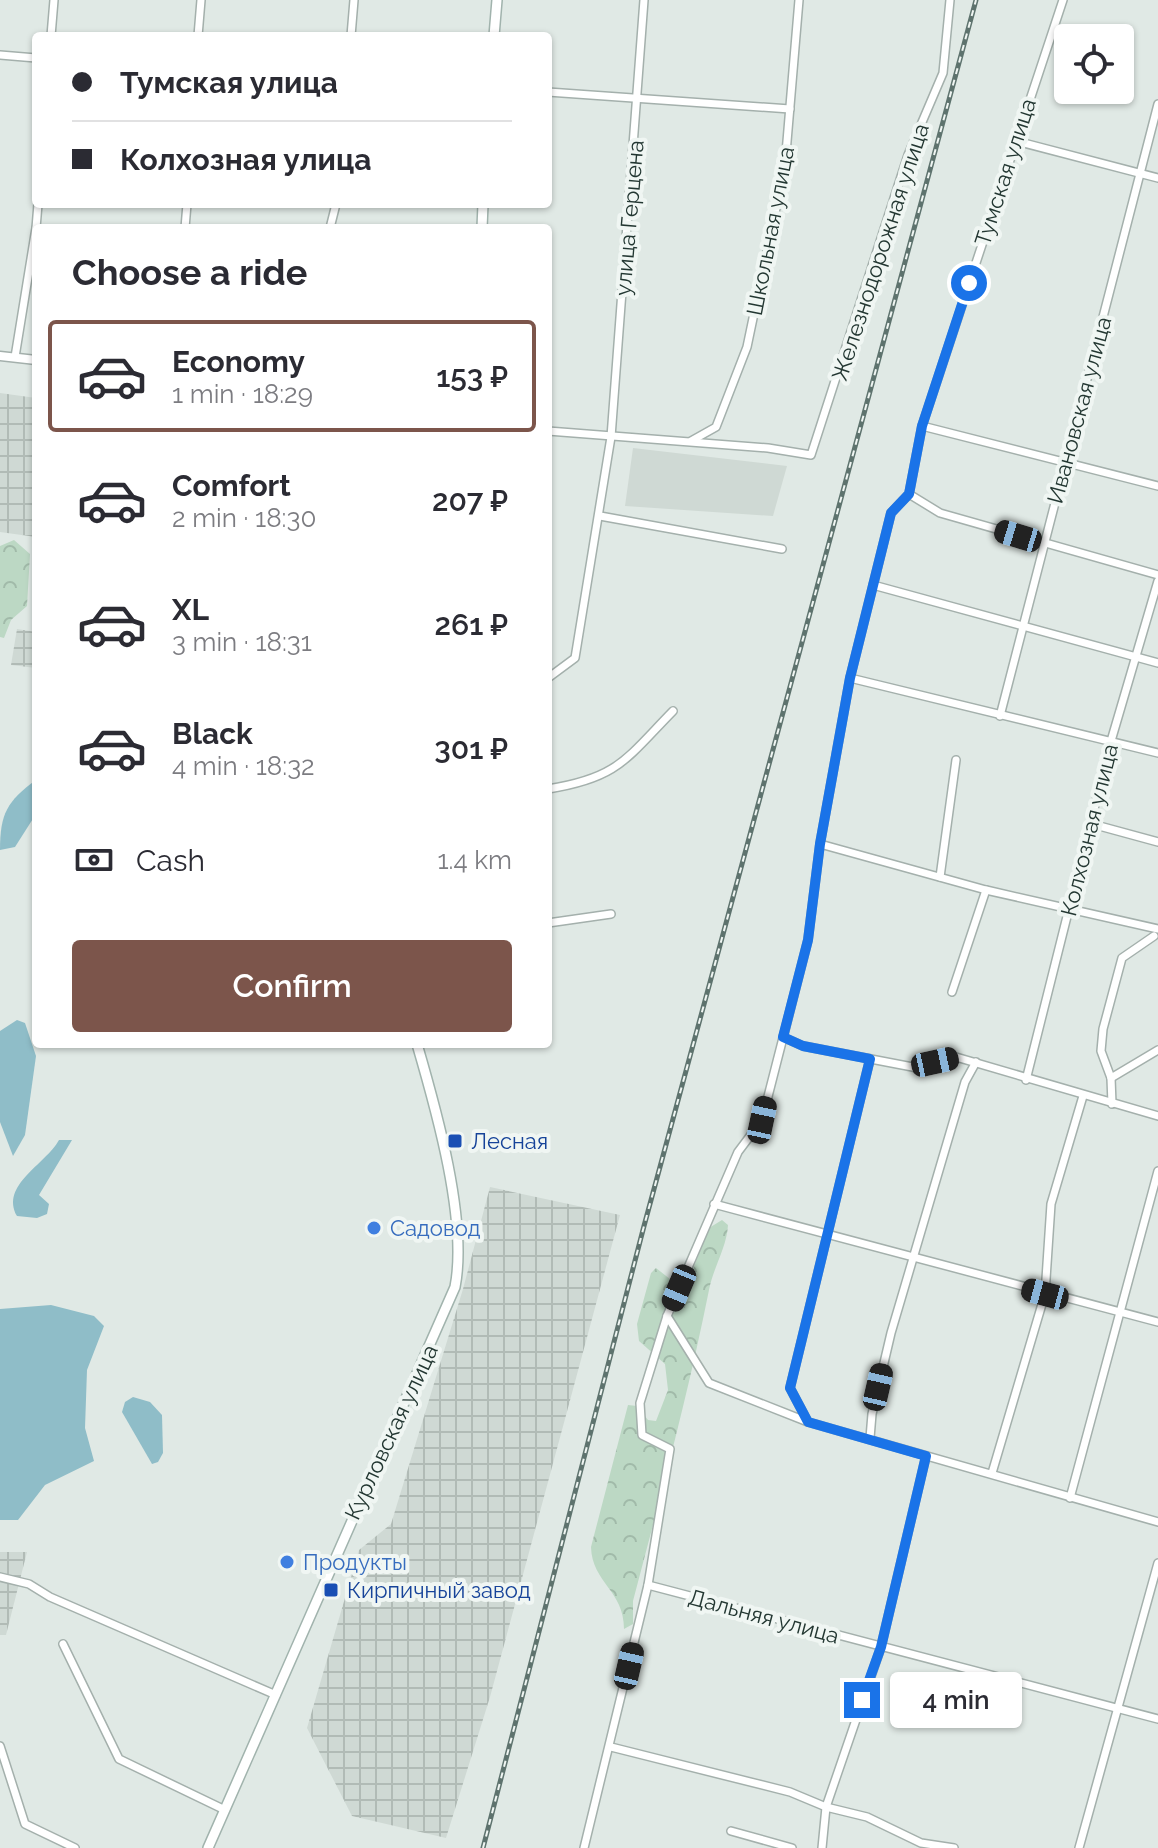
<!DOCTYPE html>
<html lang="en">
<head>
<meta charset="utf-8">
<style>
  :root { --surface:#fff; --page:#f7f7f7; --text:#2b2b33; --muted:#7c7c81; --line:#e1e1e2; --accent:#7c554b }
  body { margin:0; font-family:Raleway,sans-serif; background:var(--page); color:var(--text); height:100vh; display:flex; flex-direction:column; font-size:30px; white-space:nowrap }
  * { box-sizing:border-box; margin:0 }
  p { font-size:26px; color:var(--muted) }
  .icon { flex:none; width:44px; height:44px; fill:none; stroke:currentColor; stroke-width:2; stroke-linecap:round; stroke-linejoin:round }
  .map { position:relative; flex:1; overflow:hidden }
  .side { position:absolute; left:32px; top:224px; width:520px; height:824px; display:flex; flex-direction:column; background:var(--surface); border-radius:8px; box-shadow:0 2px 6px #0004 }
  .side>* { flex:none }
  .guide { position:absolute; left:32px; top:32px; width:520px; height:176px; border-radius:8px; box-shadow:0 2px 6px #0004; display:grid; align-content:center; height:176px; padding:0 40px; background:var(--surface) }
  .controls { position:absolute; left:1054px; top:24px; display:grid; gap:16px }
  .controls a { display:grid; place-items:center; width:80px; height:80px; border-radius:8px; background:var(--surface); box-shadow:0 2px 6px #0004; font-size:40px }
  .end { position:absolute; width:36px; height:36px; margin:-18px; border:10px solid #1a73e8; background:#fff; box-shadow:0 0 0 4px #fff }
  .from { border-radius:50% }
  .bubble { position:absolute; height:56px; border-radius:8px; background:var(--surface); box-shadow:0 2px 6px #0004; font-size:26px; font-weight:600; line-height:56px; text-align:center }
  .car { position:absolute; width:24px; height:48px; margin:-24px -12px; border-radius:10px; box-shadow:0 0 6px 2px #0007; background:linear-gradient(#222 24%,#8ab4d8 0 40%,#222 0 76%,#8ab4d8 0 86%,#222 0) }
  .guide b { display:flex; align-items:center; gap:28px; height:76px; font-size:30px }
  .guide b+b { border-top:2px solid var(--line) }
  .guide i { width:20px; height:20px; background:var(--text) }
  ul { padding:0; list-style:none }
  li { display:flex; align-items:center; gap:24px; height:112px; margin:0 16px 12px; padding:0 24px; border:4px solid transparent; border-radius:8px }
  li div { flex:1 }
  li b { display:block; font-size:30px }
  li em { font-style:normal; font-weight:600 }
  li.current { border-color:var(--accent) }
  li>.icon { width:72px; height:72px; stroke-width:1.5 }
  h2 { padding:0 40px; font-size:36px; line-height:96px }
  .pay { display:flex; align-items:center; gap:20px; height:88px; padding:0 40px; font-size:30px }
  .pay p { margin-inline-start:auto }
  .cta { display:flex; gap:16px; margin-top:auto; padding:16px 40px }
  .cta a { flex:1; height:92px; border-radius:8px; background:var(--accent); color:#fff; font-size:32px; font-weight:600; line-height:92px; text-align:center }
  .map>svg:first-child { display:block }
  .built { fill:#cfd9d4 }
  .industrial { fill:url(#industrial-grid) }
  .forest { fill:url(#forest-crowns) }
  .water { fill:#8fbdc8 }
  .lines { fill:none; stroke-linecap:round; stroke-linejoin:round }
  .minor-casing { stroke:#a4b0ac; stroke-width:10 }
  .tertiary-casing { stroke:#a4b0ac; stroke-width:11 }
  .secondary-casing { stroke:#a1b3ad; stroke-width:12 }
  .minor { stroke:#fff; stroke-width:7 }
  .tertiary { stroke:#fff; stroke-width:8 }
  .secondary { stroke:#fff; stroke-width:9 }
  .rail-casing { stroke:#5e736e; stroke-width:5 }
  .rail { stroke:#f0f6f3; stroke-width:2; stroke-dasharray:6; stroke-linecap:butt }
  .route { stroke:#1a73e8; stroke-width:10 }
  .transit-dot { fill:#1a4fb4; stroke:#f0f6f3; stroke-width:3 }
  .shop-dot { fill:#3f7fe0; stroke:#f0f6f3; stroke-width:3 }
  .labels { text-anchor:middle; stroke-width:8; stroke-linejoin:round; paint-order:stroke }
  .street-label { font-size:22px; fill:#233732; stroke:#f0f6f3 }
  .transit-label { font-size:22px; fill:#164399; stroke:#f0f6f3; text-anchor:start }
  .shop-label { font-size:22px; fill:#366cbe; stroke:#f0f6f3; text-anchor:start }
</style>
</head>
<body>
<div class="map">
<svg width="1158" height="1848" viewBox="0 0 1158 1848">
  <defs>
    <pattern id="industrial-grid" width="8" height="8" patternUnits="userSpaceOnUse" patternTransform="scale(2)"><rect width="8" height="8" fill="#cfd9d4"/><path d="M0 4h8M4 0v8" fill="none" stroke="#b1bbb6"/></pattern>
    <pattern id="forest-crowns" width="20" height="18" patternUnits="userSpaceOnUse" patternTransform="scale(2)"><rect width="20" height="18" fill="#bcd8c4"/><path d="M2 6a3 3 0 1 1 6 0M12 15a3 3 0 1 1 6 0" fill="none" stroke="#a1baa9"/></pattern>
  </defs>
  <rect width="100%" height="100%" fill="#e0e9e5"/>
  <polygon class="built" points="633,448 787,466 773,516 625,506"/>
  <g class="industrial">
    <polygon points="0,393 36,398 36,537 0,532"/>
    <polygon points="17,629 36,632 36,668 11,665"/>
    <polygon points="490,1187 620,1215 490,1697 446,1838 352,1816 307,1728 359,1550 391,1524 463,1289"/>
    <polygon points="0,1552 27,1552 6,1635 0,1635"/>
  </g>
  <g class="forest">
    <polygon points="14,540 30,554 27,606 11,620 4,638 0,637 0,546"/>
    <path d="M722,1220L728,1225C727,1247 713,1268 709,1290C688,1395 660,1498 633,1601V1624L624,1629C624,1590 592,1583 591,1547L628,1405L637,1406L648,1420L656,1421L668,1390L665,1364L639,1341L637,1324L651,1273L656,1268L675,1283L690,1277L709,1228Z"/>
  </g>
  <g class="water">
    <path d="M36,780V814L15,847L0,850C0,814 7,801 36,780Z"/>
    <polygon points="17,1020 25,1023 36,1056 25,1135 13,1156 0,1122 0,1031"/>
    <path d="M59,1140H72L39,1195L49,1204L47,1214L37,1218L17,1216C0,1185 45,1165 59,1140Z"/>
    <polygon points="51,1305 94,1316 104,1326 87,1370 85,1428 94,1461 45,1485 18,1520 0,1520 0,1309"/>
    <polygon points="133,1397 150,1402 162,1415 163,1453 158,1462 152,1464 122,1412 125,1402"/>
  </g>
  <g class="lines">
    <g class="minor-casing">
      <g id="minor">
        <polyline points="51,36 54,0"/>
        <polyline points="198,36 201,0"/>
        <polyline points="351,36 354,0"/>
        <polyline points="0,55 36,58"/>
        <polyline points="548,92 790,109"/>
        <polyline points="1016,141 1158,178"/>
        <polyline points="36,228 38,204"/>
        <polyline points="185,228 187,204"/>
        <polyline points="330,228 336,204"/>
        <polyline points="15,357 36,228"/>
        <polyline points="922,426 1158,486"/>
        <polyline points="548,431 768,448 811,455 908,155 943,73 950,0"/>
        <polyline points="691,441 716,427 747,347 785,165 799,0"/>
        <polyline points="909,494 940,513 1158,575"/>
        <polyline points="600,516 782,549"/>
        <polyline points="873,585 1158,663"/>
        <polyline points="548,678 575,658 611,437 644,0"/>
        <polyline points="850,678 1158,753"/>
        <polyline points="1000,716 1158,104"/>
        <path d="M548,789C618,778 626,759 673,711"/>
        <polyline points="1092,824 1158,842"/>
        <polyline points="820,844 986,890 1158,929"/>
        <polyline points="940,877 956,760"/>
        <polyline points="548,923 611,914"/>
        <polyline points="952,992 986,890"/>
        <polyline points="783,1037 803,1046 923,1069 956,1057 1158,1116"/>
        <polyline points="1111,1078 1158,1050"/>
        <polyline points="1026,1080 1111,741 1158,581"/>
        <polyline points="1112,1104 1111,1078 1101,1051 1103,1029 1122,958 1154,936"/>
        <polyline points="714,1204 1158,1322"/>
        <polyline points="667,1316 709,1383 808,1422 1158,1522"/>
        <polyline points="808,1422 790,1388 870,1059"/>
        <polyline points="870,1438 872,1414 891,1333 965,1082 976,1062"/>
        <polyline points="992,1473 1045,1294 1051,1204 1083,1096"/>
        <polyline points="1070,1498 1158,1171"/>
        <polyline points="0,1577 29,1584 50,1597 276,1695"/>
        <polyline points="648,1585 1158,1719"/>
        <polyline points="63,1644 119,1759 225,1810"/>
        <polyline points="0,1746 25,1824 75,1848"/>
        <polyline points="611,1747 790,1792 826,1807 867,1817 921,1843 954,1848"/>
        <polyline points="731,1831 792,1848"/>
        <polyline points="584,1848 648,1585 670,1449 642,1435 640,1403 667,1316 738,1152 762,1120 808,940 820,844 850,678 891,513 909,494 922,426 1063,0"/>
        <polyline points="822,1848 826,1807 881,1647 926,1456"/>
        <polyline points="1079,1848 1158,1563"/>
      </g>
    </g>
    <g class="tertiary-casing">
      <polyline id="tertiary" points="0,356 36,360"/>
    </g>
    <g class="secondary-casing">
      <g id="secondary">
        <polyline points="494,36 497,0"/>
        <polyline points="482,228 483,204"/>
        <path d="M208,1848L455,1287C468,1221 436,1109 417,1044"/>
      </g>
    </g>
    <use href="#minor" class="minor"/>
    <use href="#tertiary" class="tertiary"/>
    <use href="#secondary" class="secondary"/>
    <g class="rail-casing">
      <polyline id="rail" points="483,1848 644,1226 976,0"/>
    </g>
    <use href="#rail" class="rail"/>
  </g>
  <g class="lines">
    <polyline class="route" points="862,1700 881,1647 926,1456 808,1422 790,1388 870,1059 803,1046 783,1037 808,940 820,844 850,678 891,513 909,494 922,426 969,283"/>
  </g>
  <g class="transit-dot">
    <rect x="447" y="1133" width="16" height="16" rx="4"/>
    <rect x="323" y="1582" width="16" height="16" rx="4"/>
  </g>
  <g class="shop-dot">
    <circle cx="374" cy="1228" r="8"/>
    <circle cx="287" cy="1562" r="8"/>
  </g>
  <g class="labels">
    <g class="street-label">
      <text transform="translate(1005 172) rotate(-72)" y="8">Тумская улица</text>
      <text transform="translate(629 218) rotate(-85)" y="8">улица Герцена</text>
      <text transform="translate(770 231) rotate(-79)" y="8">Школьная улица</text>
      <text transform="translate(880 252) rotate(-72)" y="8">Железнодорожная улица</text>
      <text transform="translate(1079 410) rotate(-75)" y="8">Ивановская улица</text>
      <text transform="translate(1089 830) rotate(-76)" y="8">Колхозная улица</text>
      <text transform="translate(391 1432) rotate(-65)" y="8">Курловская улица</text>
      <text transform="translate(764 1616) rotate(15)" y="8">Дальняя улица</text>
    </g>
    <g class="transit-label">
      <text x="471" y="1149">Лесная</text>
      <text x="347" y="1598">Кирпичный завод</text>
    </g>
    <g class="shop-label">
      <text x="390" y="1236">Садовод</text>
      <text x="303" y="1570">Продукты</text>
    </g>
  </g>
</svg>
<div class="controls">
<a><svg class="icon" aria-label="locate" viewBox="0 0 24 24"><circle cx="12" cy="12" r="6"/><path d="M12 2v4M12 18v4M2 12h4M18 12h4"/></svg></a>
</div>
<i class="end from" style="left:969px;top:283px"></i>
<i class="end" style="left:862px;top:1700px"></i>
<div class="bubble" style="left:890px;top:1672px;width:132px">4 min</div>
<i class="car" style="left:1018px;top:536px;rotate:287deg"></i>
<i class="car" style="left:935px;top:1062px;rotate:78deg"></i>
<i class="car" style="left:762px;top:1120px;rotate:12deg"></i>
<i class="car" style="left:679px;top:1288px;rotate:203deg"></i>
<i class="car" style="left:1045px;top:1294px;rotate:285deg"></i>
<i class="car" style="left:878px;top:1387px;rotate:13deg"></i>
<i class="car" style="left:629px;top:1666px;rotate:13deg"></i>
<div class="guide">
<b><i class="from"></i>Тумская улица</b>
<b><i></i>Колхозная улица</b>
</div>
<section class="side">
<h2>Choose a ride</h2>
<ul>
<li class="current"><svg class="icon" aria-label="car" viewBox="0 0 24 24"><path d="M5 17H2v-5l4-1 3-4h7l3 4 3 1v5h-3M9 17h6M6 11h13"/><circle cx="7" cy="17" r="2"/><circle cx="17" cy="17" r="2"/></svg><div><b>Economy</b><p>1 min · 18:29</p></div><em>153 ₽</em></li>
<li><svg class="icon" aria-label="car" viewBox="0 0 24 24"><path d="M5 17H2v-5l4-1 3-4h7l3 4 3 1v5h-3M9 17h6M6 11h13"/><circle cx="7" cy="17" r="2"/><circle cx="17" cy="17" r="2"/></svg><div><b>Comfort</b><p>2 min · 18:30</p></div><em>207 ₽</em></li>
<li><svg class="icon" aria-label="car" viewBox="0 0 24 24"><path d="M5 17H2v-5l4-1 3-4h7l3 4 3 1v5h-3M9 17h6M6 11h13"/><circle cx="7" cy="17" r="2"/><circle cx="17" cy="17" r="2"/></svg><div><b>XL</b><p>3 min · 18:31</p></div><em>261 ₽</em></li>
<li><svg class="icon" aria-label="car" viewBox="0 0 24 24"><path d="M5 17H2v-5l4-1 3-4h7l3 4 3 1v5h-3M9 17h6M6 11h13"/><circle cx="7" cy="17" r="2"/><circle cx="17" cy="17" r="2"/></svg><div><b>Black</b><p>4 min · 18:32</p></div><em>301 ₽</em></li>
</ul>
<div class="pay"><svg class="icon" aria-label="cash" viewBox="0 0 24 24"><path d="M3 7h18v10H3z"/><circle cx="12" cy="12" r="2"/></svg>Cash<p>1.4 km</p></div>
<div class="cta"><a>Confirm</a></div>
</section>
</div>
</body>
</html>
